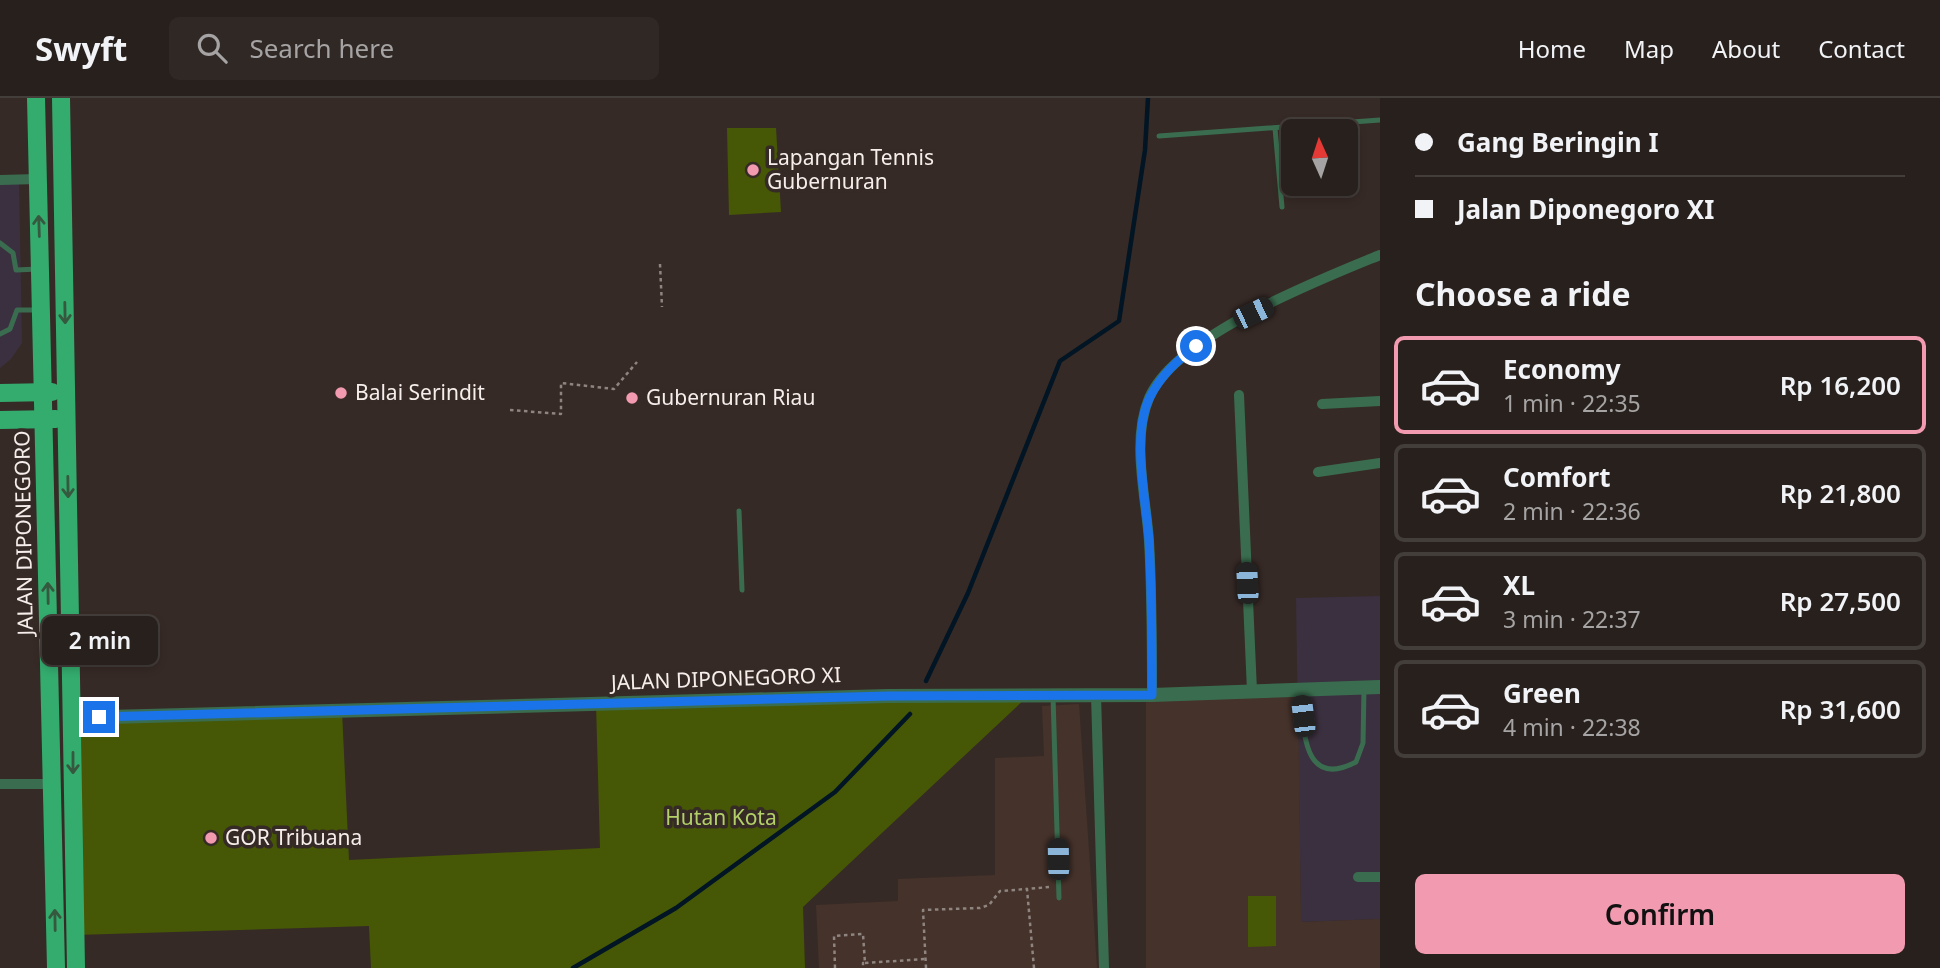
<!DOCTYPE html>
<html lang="en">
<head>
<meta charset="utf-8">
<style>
  :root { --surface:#28201c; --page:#302825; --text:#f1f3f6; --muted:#a5a3a3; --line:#443e3b; --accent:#f29aaf }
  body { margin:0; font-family:"Noto Sans",sans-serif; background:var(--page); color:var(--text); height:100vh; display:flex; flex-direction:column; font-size:26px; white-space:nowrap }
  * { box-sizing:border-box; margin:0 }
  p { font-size:23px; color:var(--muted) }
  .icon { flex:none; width:38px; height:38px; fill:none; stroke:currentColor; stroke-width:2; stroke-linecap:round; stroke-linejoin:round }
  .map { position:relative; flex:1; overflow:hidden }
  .drawer { display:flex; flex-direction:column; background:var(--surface); width:560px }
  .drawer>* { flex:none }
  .banner { display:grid; align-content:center; height:154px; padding:0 35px; background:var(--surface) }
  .needle { width:46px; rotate:357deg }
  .controls { position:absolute; left:1281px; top:21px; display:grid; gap:14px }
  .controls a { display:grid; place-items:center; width:77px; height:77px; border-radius:10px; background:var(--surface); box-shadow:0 4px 10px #0003,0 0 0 2px var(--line); font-size:35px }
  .end { position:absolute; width:32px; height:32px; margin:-16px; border:9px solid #1a73e8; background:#fff; box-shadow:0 0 0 4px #fff }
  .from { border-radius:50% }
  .bubble { position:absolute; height:49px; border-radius:10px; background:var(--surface); box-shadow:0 4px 10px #0003,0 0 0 2px var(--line); font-size:23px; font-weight:600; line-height:49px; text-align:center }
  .car { position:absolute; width:21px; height:42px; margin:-21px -10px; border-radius:9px; box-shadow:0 0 5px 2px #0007; background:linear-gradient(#222 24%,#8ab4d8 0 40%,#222 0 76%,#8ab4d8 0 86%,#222 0) }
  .banner b { display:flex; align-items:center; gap:24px; height:66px; font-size:26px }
  .banner b+b { border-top:2px solid var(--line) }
  .banner i { width:18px; height:18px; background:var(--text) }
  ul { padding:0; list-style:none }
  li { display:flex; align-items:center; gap:21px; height:98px; margin:0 14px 10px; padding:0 21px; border:4px solid var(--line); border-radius:10px }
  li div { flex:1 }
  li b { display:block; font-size:26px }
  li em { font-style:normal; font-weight:600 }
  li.active { border-color:var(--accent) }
  li>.icon { width:63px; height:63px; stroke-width:1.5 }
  h2 { padding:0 35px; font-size:32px; line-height:84px }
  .action { display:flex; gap:14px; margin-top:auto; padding:14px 35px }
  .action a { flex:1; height:80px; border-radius:10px; background:var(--accent); color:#111; font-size:28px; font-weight:600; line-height:80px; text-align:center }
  header { display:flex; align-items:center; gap:42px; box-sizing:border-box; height:98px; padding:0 35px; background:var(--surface); border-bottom:2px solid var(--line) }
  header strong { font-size:33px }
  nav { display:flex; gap:38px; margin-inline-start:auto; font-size:24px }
  .search { width:490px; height:63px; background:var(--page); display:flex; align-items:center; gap:18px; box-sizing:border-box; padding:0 24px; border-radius:10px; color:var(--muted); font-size:26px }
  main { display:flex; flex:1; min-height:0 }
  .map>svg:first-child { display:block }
  .commercial { fill:#3b303f }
  .built { fill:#45322b }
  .green { fill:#465805 }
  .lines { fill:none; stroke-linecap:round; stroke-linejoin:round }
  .stream { stroke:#011524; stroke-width:4.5 }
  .path { stroke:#8e8480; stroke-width:2.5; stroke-dasharray:3.5 3.5; stroke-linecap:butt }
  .service { stroke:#3a6d4f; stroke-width:5 }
  .minor { stroke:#3a6d4f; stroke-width:10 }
  .tertiary { stroke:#3a6d4f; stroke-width:14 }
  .primary { stroke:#34ac6e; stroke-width:18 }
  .oneway { stroke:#35583f }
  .route { stroke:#1a73e8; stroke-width:9 }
  .poi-dot { fill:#f29aaf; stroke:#362a26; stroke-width:2.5 }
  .labels { text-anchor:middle; stroke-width:7; stroke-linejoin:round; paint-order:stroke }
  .poi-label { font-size:21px; fill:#f6eeeb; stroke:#362a26; text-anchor:start }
  .street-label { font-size:21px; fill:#f6eeeb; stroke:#362a26 }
  .park-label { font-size:21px; fill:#b3d068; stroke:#362a26 }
</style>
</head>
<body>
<header>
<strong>Swyft</strong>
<div class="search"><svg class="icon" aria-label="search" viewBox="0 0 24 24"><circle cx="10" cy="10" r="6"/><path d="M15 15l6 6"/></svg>Search here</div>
<nav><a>Home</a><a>Map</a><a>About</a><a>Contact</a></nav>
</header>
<main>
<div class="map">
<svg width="1380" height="870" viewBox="0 0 1380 870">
  <rect width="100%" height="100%" fill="#362a26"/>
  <g class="commercial">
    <polygon points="19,82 22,245 11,261 0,270 0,83"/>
    <polygon points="1380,498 1380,821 1301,824 1296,500"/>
  </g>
  <g class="built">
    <polygon points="1298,598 1301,824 1380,821 1380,870 1146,870 1146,603"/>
    <polygon points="1079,606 1097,870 819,870 816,807 898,803 898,781 995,777 995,660 1044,658 1042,608"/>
  </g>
  <g class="green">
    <polygon points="727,30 776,30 781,114 729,117"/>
    <polygon points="1027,599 803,809 805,870 371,870 369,828 76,837 73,620 342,613 349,762 600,750 596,605"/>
    <polygon points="1248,798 1276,798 1276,848 1248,849"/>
  </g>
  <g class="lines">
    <g class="stream">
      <polyline points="926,583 968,495 1060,263 1119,223 1145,52 1148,0"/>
      <polyline points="573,870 676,810 835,694 910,616"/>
    </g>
    <g class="path">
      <polyline points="660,166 662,209"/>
      <polyline points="510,312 561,316 561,285 614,291 637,264"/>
      <polyline points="865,865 925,861"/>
      <polyline points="835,870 834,838 863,836 865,865 863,865 863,870"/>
      <polyline points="926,870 923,812 980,810 989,807 1000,793 1027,791"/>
      <polyline points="1034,870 1027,791 1049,789"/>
    </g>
    <g class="service">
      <polyline points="1275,30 1282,109"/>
      <polyline points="1159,38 1380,22"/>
      <polyline points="0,145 13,155 16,172 38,171"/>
      <polyline points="0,236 10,231 17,212 39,212"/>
      <polyline points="739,413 742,492"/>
      <path d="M1300,594C1304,631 1302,692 1356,664L1363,645L1364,590"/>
      <polyline points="1053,598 1059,800"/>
    </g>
    <g class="minor">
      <polyline points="0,82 38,81"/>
      <polyline points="1239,297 1252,593"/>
      <polyline points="1322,306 1380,303"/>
      <polyline points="1318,374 1380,365"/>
      <polyline points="1096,597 1104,870"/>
      <path d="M1152,597C1152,546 1152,494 1149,443C1146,398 1131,343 1149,300C1175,238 1319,182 1380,157"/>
      <polyline points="0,686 51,686"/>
      <polyline points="1358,779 1380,779"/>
    </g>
    <polyline class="tertiary" points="73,620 888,598 1152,597 1380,589"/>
    <g class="primary">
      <polyline points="36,0 56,870"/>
      <polyline points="61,0 76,870"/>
      <polyline points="0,295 52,294"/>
      <polyline points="0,322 56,321"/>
    </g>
  </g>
  <defs><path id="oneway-shaft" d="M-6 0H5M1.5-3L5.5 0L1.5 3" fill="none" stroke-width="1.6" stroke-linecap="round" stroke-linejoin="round" transform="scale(1.75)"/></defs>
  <g class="oneway">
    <use href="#oneway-shaft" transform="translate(39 128) rotate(-92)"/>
    <use href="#oneway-shaft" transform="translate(65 215) rotate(89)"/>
    <use href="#oneway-shaft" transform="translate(68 389) rotate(89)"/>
    <use href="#oneway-shaft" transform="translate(48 495) rotate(-91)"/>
    <use href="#oneway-shaft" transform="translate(73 665) rotate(90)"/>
    <use href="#oneway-shaft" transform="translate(55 822) rotate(-91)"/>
  </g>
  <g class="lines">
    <path class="route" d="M99,619L888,598L1152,597C1152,545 1152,493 1149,442C1146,401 1131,337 1150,299C1161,277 1178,262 1196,248"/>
  </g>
  <g class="poi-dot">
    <circle cx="753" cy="72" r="7"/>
    <circle cx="341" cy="295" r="7"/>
    <circle cx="632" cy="300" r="7"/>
    <circle cx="211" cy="740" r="7"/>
  </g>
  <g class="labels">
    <g class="poi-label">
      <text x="767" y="67">Lapangan Tennis<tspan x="767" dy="24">Gubernuran</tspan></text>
      <text x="355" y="302">Balai Serindit</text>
      <text x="646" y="307">Gubernuran Riau</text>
      <text x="225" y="747">GOR Tribuana</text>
    </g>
    <g class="street-label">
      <text transform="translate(24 435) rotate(-91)" y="7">JALAN DIPONEGORO</text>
      <text transform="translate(726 581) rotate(-2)" y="7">JALAN DIPONEGORO XI</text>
    </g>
    <g class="park-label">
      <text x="721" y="727">Hutan Kota</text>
    </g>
  </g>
</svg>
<div class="controls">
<a><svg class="needle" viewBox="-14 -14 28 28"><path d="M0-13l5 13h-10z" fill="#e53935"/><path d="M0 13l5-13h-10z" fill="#a5a3a3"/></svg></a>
</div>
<i class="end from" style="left:1196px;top:248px"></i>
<i class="end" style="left:99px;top:619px"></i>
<div class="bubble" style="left:42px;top:518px;width:116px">2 min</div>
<i class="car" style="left:1253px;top:215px;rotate:64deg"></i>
<i class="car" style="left:1247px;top:485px;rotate:357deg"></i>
<i class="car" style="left:1303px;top:618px;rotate:353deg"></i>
<i class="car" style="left:1058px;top:761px;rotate:359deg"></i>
</div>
<section class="drawer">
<div class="banner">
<b><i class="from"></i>Gang Beringin I</b>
<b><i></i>Jalan Diponegoro XI</b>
</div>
<h2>Choose a ride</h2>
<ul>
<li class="active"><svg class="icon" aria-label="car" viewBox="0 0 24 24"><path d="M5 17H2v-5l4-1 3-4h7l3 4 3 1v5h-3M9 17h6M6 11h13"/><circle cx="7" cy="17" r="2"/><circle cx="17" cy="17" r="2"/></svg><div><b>Economy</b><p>1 min · 22:35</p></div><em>Rp 16,200</em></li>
<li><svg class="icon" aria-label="car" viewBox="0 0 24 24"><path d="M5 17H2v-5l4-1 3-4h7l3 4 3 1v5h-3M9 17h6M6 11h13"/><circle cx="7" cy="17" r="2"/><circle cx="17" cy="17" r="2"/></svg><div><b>Comfort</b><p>2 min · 22:36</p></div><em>Rp 21,800</em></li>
<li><svg class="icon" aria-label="car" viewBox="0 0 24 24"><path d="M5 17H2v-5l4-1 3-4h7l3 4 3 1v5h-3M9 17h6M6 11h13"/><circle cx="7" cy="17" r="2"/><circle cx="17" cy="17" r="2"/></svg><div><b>XL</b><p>3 min · 22:37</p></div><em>Rp 27,500</em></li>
<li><svg class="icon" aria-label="car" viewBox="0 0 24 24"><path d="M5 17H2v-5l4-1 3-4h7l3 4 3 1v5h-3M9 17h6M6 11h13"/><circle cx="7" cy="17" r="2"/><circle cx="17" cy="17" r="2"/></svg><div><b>Green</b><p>4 min · 22:38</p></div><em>Rp 31,600</em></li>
</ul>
<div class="action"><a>Confirm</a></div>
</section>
</main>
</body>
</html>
